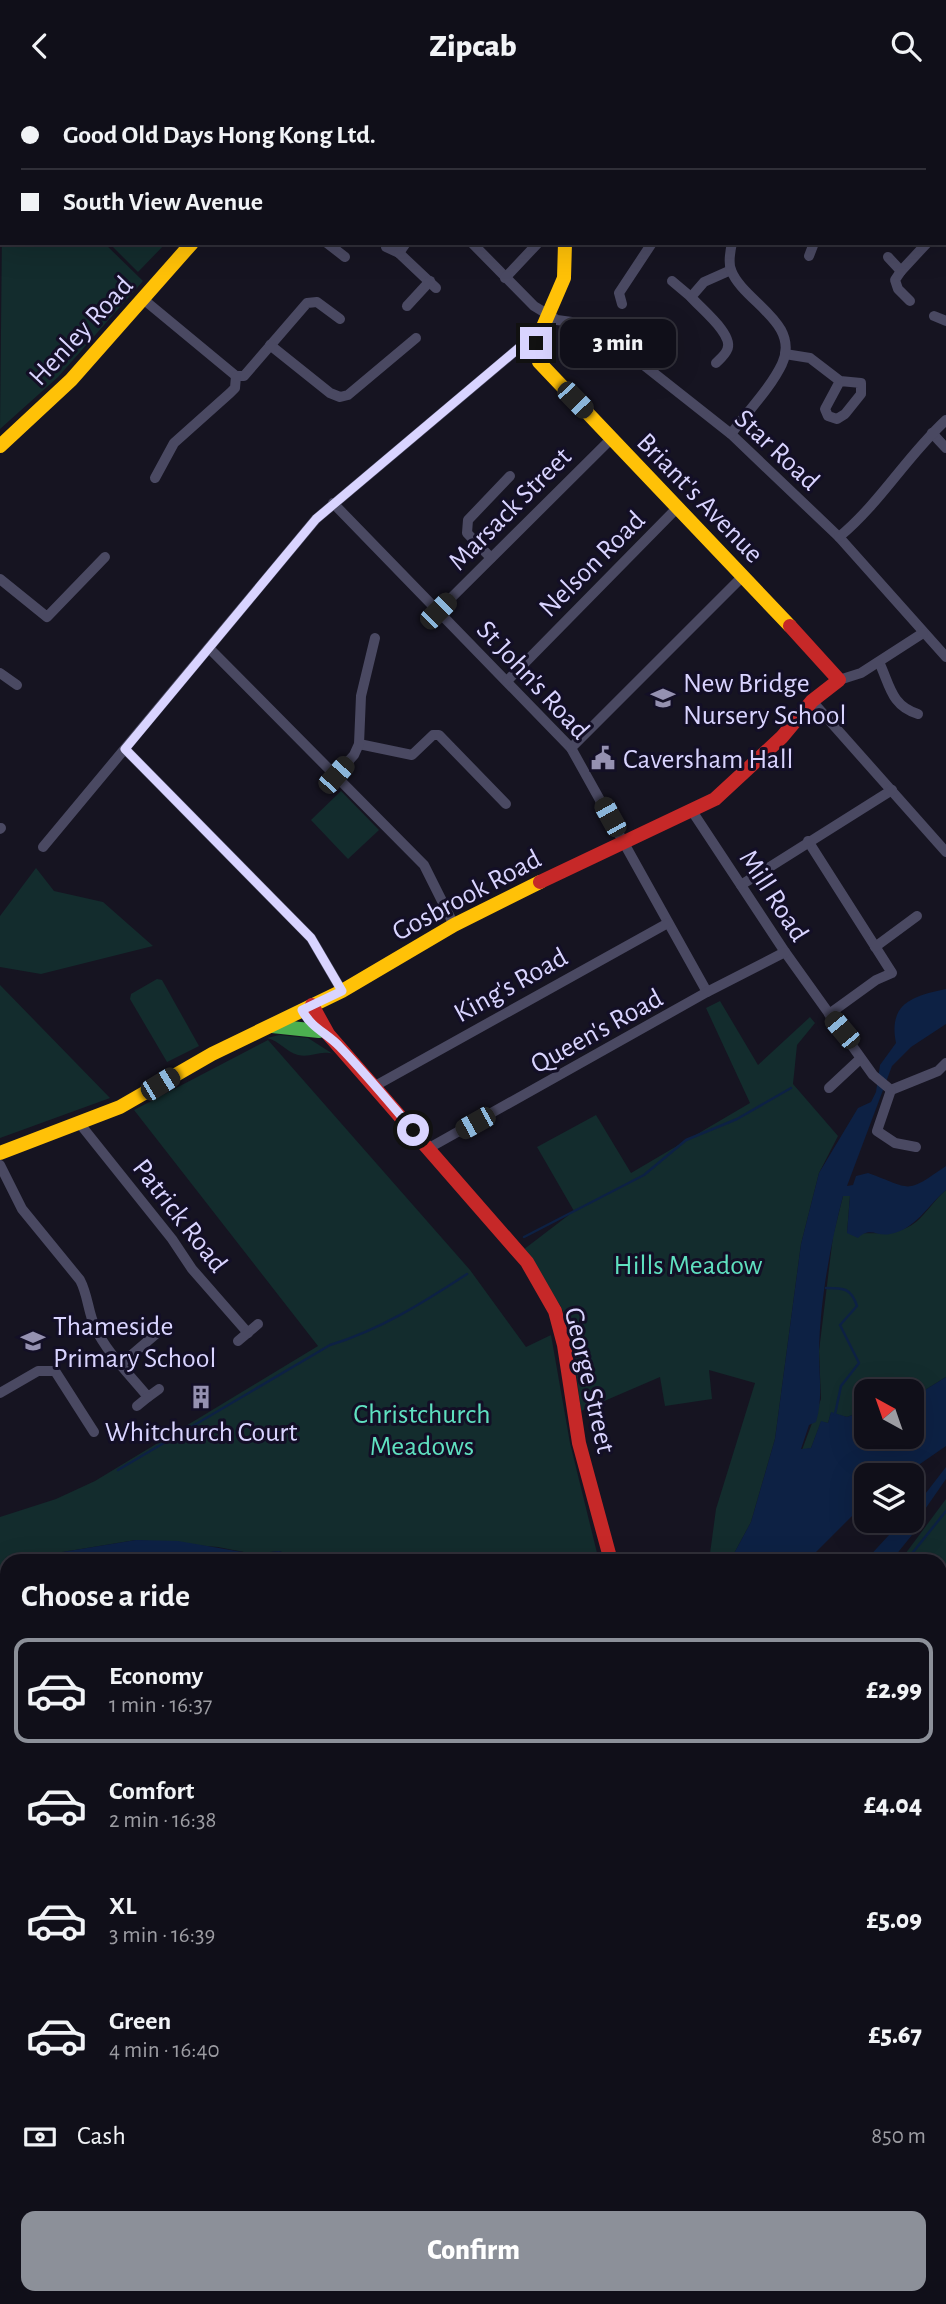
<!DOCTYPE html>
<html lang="en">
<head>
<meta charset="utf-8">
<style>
  :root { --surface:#100f19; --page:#191822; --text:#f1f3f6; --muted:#9c9ca2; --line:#302f38; --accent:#8c9099 }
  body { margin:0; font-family:"Alegreya Sans",sans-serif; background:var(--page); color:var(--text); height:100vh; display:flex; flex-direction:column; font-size:26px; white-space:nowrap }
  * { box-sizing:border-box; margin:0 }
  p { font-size:23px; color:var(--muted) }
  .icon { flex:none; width:38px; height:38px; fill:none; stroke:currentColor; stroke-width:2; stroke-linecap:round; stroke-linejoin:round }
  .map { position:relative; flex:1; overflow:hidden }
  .side { position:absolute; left:0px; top:1463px; width:947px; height:751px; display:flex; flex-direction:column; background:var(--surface); border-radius:21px 21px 0 0; box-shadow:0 7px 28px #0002,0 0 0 2px var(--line) }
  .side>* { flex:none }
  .banner { position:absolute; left:0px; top:0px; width:947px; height:154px; box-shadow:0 7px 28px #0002,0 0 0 2px var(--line); display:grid; align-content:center; height:154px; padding:0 21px; background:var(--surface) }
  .needle { width:46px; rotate:320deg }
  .fabs { position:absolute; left:854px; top:1288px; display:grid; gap:14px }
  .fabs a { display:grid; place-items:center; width:70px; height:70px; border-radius:14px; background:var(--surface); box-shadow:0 7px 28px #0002,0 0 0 2px var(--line); font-size:35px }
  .end { position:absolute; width:32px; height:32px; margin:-16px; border:9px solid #d9d4ff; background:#111; box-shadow:0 0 0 4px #111 }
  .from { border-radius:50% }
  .bubble { position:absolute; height:49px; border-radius:14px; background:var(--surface); box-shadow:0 7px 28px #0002,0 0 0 2px var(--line); font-size:23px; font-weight:800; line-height:49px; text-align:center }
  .car { position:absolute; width:21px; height:42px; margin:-21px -10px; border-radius:9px; box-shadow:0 0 5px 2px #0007; background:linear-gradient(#222 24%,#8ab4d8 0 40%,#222 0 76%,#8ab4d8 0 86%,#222 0) }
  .banner b { display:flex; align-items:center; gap:24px; height:66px; font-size:26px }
  .banner b+b { border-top:2px solid var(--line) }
  .banner i { width:18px; height:18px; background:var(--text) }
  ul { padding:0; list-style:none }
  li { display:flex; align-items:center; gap:21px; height:105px; margin:0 14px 10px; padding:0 7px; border:4px solid transparent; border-radius:14px }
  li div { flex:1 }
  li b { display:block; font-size:26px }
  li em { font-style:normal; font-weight:800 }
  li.active { border-color:var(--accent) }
  li>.icon { width:63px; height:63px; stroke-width:1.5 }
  h2 { padding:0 21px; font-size:32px; line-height:84px }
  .pay { display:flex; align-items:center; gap:18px; height:77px; padding:0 21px; font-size:26px }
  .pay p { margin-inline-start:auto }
  .cta { display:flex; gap:14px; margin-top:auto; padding:14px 21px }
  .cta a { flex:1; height:80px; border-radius:14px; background:var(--accent); color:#fff; font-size:28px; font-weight:800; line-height:80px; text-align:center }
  header { display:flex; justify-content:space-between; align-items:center; height:91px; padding:0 21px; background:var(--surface); font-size:32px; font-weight:800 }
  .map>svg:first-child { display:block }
  .green { fill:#132c2d }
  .water { fill:#0d2144 }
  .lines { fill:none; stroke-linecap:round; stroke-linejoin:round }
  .stream { stroke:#0d2144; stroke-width:2.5 }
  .street { stroke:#4a4962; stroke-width:10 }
  .fast { stroke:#4caf50; stroke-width:14 }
  .slow { stroke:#ffc107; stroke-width:14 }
  .jam { stroke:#c62828; stroke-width:14 }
  .rail-casing { stroke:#43596b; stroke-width:5 }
  .rail { stroke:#130f26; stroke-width:2.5; stroke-dasharray:8; stroke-linecap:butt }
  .route { stroke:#d9d4ff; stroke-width:9 }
  .labels { text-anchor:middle; stroke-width:6; stroke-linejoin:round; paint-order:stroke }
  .street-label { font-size:28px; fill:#d9d4ff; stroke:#130f26 }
  .poi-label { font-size:28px; fill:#d9d4ff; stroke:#130f26; text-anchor:start }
  .park-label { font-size:28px; fill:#5fe0c0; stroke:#130f26 }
</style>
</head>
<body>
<header><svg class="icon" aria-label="back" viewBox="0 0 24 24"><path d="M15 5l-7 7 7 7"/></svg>Zipcab<svg class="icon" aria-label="search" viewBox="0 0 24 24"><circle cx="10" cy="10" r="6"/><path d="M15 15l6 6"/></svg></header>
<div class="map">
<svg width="946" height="2213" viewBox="0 0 946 2213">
  <rect width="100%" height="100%" fill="#161421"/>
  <g class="green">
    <polygon points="2,138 2,152 104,152 143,190 58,286 0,338"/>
    <polygon points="109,152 166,152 138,181"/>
    <polygon points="341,700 379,739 348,768 311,729"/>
    <polygon points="36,777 54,800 103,811 153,855 41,883 0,876 0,825"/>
    <polygon points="157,888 162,889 199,955 167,971 130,908 131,903"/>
    <polygon points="0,894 110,1007 0,1047"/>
    <polygon points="720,910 758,974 810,926 815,932 797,954 793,993 838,1045 819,1082 801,1153 775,1348 751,1431 730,1470 709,1470 716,1418 755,1292 709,1279 712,1308 665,1315 660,1286 581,1320 570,1235 560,1214 523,1159 574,1120 537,1056 596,1024 631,1082 750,1012 706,917"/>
    <path d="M279,944L308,947L333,963C320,959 311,967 298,964C286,961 280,950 267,947Z"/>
    <polygon points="268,949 470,1179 526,1256 551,1244 570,1352 599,1470 306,1470 279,1460 254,1463 218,1456 136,1449 32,1466 22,1470 7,1470 7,1474 0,1476 0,1426 56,1408 95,1390 318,1255 134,1019"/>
    <path d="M946,1099V1286L912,1307V1300H866V1319L847,1326L831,1322L828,1332L821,1331L811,1357L802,1359L821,1308L819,1260L833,1145L843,1105H850L847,1142C871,1141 896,1147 916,1131C927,1122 934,1109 946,1099Z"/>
    <polygon points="946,1408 946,1566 940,1559 940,1470 900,1470"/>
    <polygon points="7,1543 7,1592 0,1594 0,1544"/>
  </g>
  <g class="water">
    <path d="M946,898V933L911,956L892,975L847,1095L853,1094L856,1085L868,1082C913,1098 904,1104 946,1075V1099C928,1114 915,1139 890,1143C877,1146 870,1135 858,1147L847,1142L850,1105H843C830,1155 820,1210 819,1261C819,1285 823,1308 816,1331L809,1334L801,1358L811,1357L821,1330L828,1332L831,1321L847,1326L866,1319V1346H912V1307L946,1286V1355L904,1384H866V1411L807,1470H730L751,1431L775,1348L801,1153L819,1082L858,1017L871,1011L876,1001L880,974L896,952C888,912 913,905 946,898Z"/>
    <polygon points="946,1376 946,1388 921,1424 924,1429 891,1470 865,1470 902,1430 912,1430 912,1420"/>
    <polygon points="136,1449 178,1450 254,1463 279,1460 306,1470 22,1470 32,1466"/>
    <polygon points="7,1474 7,1522 0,1524 0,1476"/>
    <rect x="0" y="1602" width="7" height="54"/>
  </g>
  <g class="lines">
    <g class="stream">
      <polyline points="524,1146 644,1084 686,1049 737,1028 791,997"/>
      <path d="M826,1197C844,1197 851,1197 857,1215L840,1234L859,1272L841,1295L835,1323"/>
      <path d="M118,1379L330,1254C380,1239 424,1211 467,1183"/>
      <polyline points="906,1470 946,1420"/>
    </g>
    <g class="street">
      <polyline points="171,0 173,2"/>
      <polyline points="667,0 670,2"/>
      <polyline points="187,2 188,0"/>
      <polyline points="516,2 518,0"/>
      <polyline points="945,133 946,132"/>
      <polyline points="327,152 345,166"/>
      <polyline points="472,152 534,215 557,229 579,232 612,249 731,343 839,446 946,566"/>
      <polyline points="386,156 399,162 406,152"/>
      <polyline points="399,162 436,197"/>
      <polyline points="809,165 814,152"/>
      <polyline points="888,166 901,180 927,152"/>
      <polyline points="901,180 895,189 898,198 910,210"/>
      <polyline points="505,187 538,152"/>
      <polyline points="672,190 691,206"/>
      <polyline points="143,208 236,285 244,285 307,212 317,211 340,228"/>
      <polyline points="622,213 619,202 652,152"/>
      <polyline points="407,215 430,190"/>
      <polyline points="934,225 946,230"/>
      <polyline points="270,254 330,302 340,306 348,304 416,247"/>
      <polyline points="785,263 810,267 840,290 861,292 861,303 845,323 837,328 828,325 825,318 840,290"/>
      <path d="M716,272C720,268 725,264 727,259C735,244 700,217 691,206L704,191L731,179"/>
      <polyline points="932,342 946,357"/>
      <path d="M731,343C747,321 770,298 782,273C801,231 743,211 731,179C728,171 730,161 732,152"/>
      <polyline points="155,387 174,352 230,302 235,297 236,285"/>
      <polyline points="333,412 571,657 707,901"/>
      <path d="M839,446C881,411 906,366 946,329"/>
      <polyline points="491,467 467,442 468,429 510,385"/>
      <polyline points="0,488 47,526 105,466"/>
      <polyline points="438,520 612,347"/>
      <polyline points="209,557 424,774 454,834"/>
      <path d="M879,571C890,594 891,615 918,623"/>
      <polyline points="0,582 17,594"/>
      <polyline points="839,589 861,582 923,542"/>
      <polyline points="507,590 678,416"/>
      <polyline points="812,610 946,761"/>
      <polyline points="359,653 412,664 433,644 439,644 506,713"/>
      <polyline points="571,657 743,485"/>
      <polyline points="125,658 311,847 342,900"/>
      <polyline points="336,684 354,664 359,653 361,605 375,547"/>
      <polyline points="692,720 785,861 873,984 891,999 938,980 946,972"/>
      <polyline points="0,738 1,737"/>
      <polyline points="808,750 892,882 876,889 829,923"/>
      <polyline points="43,756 316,428 520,256 536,252"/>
      <polyline points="741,794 892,699"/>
      <polyline points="875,856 917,825"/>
      <polyline points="375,995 668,832"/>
      <polyline points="829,997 859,969"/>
      <polyline points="891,999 877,1040 895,1052 916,1056"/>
      <polyline points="80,1033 172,1148 192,1178 248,1242"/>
      <polyline points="429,1057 707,901 785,861"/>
      <path d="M0,1074L22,1118L80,1189C88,1204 88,1221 95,1236C106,1261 131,1285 148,1306L159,1298"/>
      <polyline points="238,1250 258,1233"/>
      <polyline points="121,1273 156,1243"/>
      <polyline points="0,1302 38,1280 55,1280 94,1341"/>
      <polyline points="137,1315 148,1306"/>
      <polyline points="940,1637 946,1633"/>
      <polyline points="0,1756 7,1776"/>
      <polyline points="1,1844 7,1823"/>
      <polyline points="940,2030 946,2030"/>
      <polyline points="0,2064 7,2062"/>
      <polyline points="0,2186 7,2189"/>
      <polyline points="35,2207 37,2213"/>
      <polyline points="665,2207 671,2213"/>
      <polyline points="391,2213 406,2207"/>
      <polyline points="411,2213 422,2207"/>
      <polyline points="611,2213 617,2207"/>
      <polyline points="891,2213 895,2207"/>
    </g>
    <g class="fast">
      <polyline points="272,935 319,940"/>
      <polyline points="940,1936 946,1935"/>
    </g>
    <g class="slow">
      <polyline points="330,2 332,0"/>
      <polyline points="565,152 564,187 536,252 539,271 790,535"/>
      <polyline points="0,355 71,289 192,152"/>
      <polyline points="0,1062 120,1016 212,963 342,900 454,834 540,791"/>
      <polyline points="0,1843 7,1846"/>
      <polyline points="176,2207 177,2213"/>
    </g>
    <g class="jam">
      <polyline points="642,2 643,0"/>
      <polyline points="540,791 715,708 782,646 812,610 839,589 790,535"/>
      <polyline points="312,914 328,943 527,1171 555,1220 564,1254 579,1352 611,1470"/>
      <polyline points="940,1960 946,1956"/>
    </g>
    <g class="rail-casing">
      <g id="rail">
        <polyline points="940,1736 946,1731"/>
        <polyline points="940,1748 946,1744"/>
        <polyline points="940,1765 946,1761"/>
        <polyline points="940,1786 946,1782"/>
        <polyline points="940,1801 946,1797"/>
        <polyline points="145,2213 154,2207"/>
        <polyline points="177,2213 187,2207"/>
        <polyline points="204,2213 215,2207"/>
        <polyline points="253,2213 265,2207"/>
        <polyline points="271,2213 284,2207"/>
        <polyline points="295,2213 312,2207"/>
        <polyline points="334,2213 348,2207"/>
      </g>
    </g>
    <use href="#rail" class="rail"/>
  </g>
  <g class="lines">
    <path class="route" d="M413,1039C389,1011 366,983 340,956C327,942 311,937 302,919L342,900L311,847L125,658L316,428L520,256L536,252"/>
  </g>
  <defs>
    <g id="school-bare" transform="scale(1.89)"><path d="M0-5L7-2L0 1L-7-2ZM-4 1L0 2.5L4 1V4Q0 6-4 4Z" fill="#9591b1" stroke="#130f26" stroke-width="2.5" paint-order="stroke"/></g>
    <g id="civic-bare" transform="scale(1.89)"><path d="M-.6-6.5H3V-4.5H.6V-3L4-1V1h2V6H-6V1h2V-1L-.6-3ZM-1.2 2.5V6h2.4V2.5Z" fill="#9591b1" stroke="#130f26" stroke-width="2.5" paint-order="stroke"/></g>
    <g id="building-bare" transform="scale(1.89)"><path d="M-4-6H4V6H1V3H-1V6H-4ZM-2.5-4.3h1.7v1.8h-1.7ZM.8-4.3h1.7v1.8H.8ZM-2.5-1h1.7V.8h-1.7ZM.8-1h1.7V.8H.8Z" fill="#9591b1" stroke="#130f26" stroke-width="2.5" paint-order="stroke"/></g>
  </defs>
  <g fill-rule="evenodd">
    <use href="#school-bare" x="663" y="607"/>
    <use href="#civic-bare" x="603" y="667"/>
    <use href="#school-bare" x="33" y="1250"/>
    <use href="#building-bare" x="201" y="1306"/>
  </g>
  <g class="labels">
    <g class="street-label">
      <text transform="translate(80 239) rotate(-47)" y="10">Henley Road</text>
      <text transform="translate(778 358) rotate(43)" y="10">Star Road</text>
      <text transform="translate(701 406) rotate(46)" y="10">Briant's Avenue</text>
      <text transform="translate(509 417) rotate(-45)" y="10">Marsack Street</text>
      <text transform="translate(591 472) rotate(-45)" y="10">Nelson Road</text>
      <text transform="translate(534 588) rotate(47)" y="10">St John's Road</text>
      <text transform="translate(466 803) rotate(-28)" y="10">Gosbrook Road</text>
      <text transform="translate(775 804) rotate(57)" y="10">Mill Road</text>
      <text transform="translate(510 893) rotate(-29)" y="10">King's Road</text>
      <text transform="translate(596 939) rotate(-29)" y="10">Queen's Road</text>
      <text transform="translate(181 1124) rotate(52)" y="10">Patrick Road</text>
      <text transform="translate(591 1289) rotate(77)" y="10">George Street</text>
    </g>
    <g class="poi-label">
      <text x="683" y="601">New Bridge<tspan x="683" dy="32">Nursery School</tspan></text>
      <text x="623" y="677">Caversham Hall</text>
      <text x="53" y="1244">Thameside<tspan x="53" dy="32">Primary School</tspan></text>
      <text x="201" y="1350" text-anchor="middle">Whitchurch Court</text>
    </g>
    <g class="park-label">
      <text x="688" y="1183">Hills Meadow</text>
      <text x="422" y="1332">Christchurch<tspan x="422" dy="32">Meadows</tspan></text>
    </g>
  </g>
</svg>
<div class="fabs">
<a><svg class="needle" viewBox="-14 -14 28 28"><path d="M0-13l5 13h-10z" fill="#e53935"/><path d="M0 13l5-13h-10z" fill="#9c9ca2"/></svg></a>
<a><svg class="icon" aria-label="layers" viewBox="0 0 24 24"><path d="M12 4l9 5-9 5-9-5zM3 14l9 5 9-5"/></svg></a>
</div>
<i class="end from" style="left:413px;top:1039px"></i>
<i class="end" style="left:536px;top:252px"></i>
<div class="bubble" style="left:560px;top:228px;width:116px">3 min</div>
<i class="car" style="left:575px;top:309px;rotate:136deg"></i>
<i class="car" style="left:438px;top:520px;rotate:45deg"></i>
<i class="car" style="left:336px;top:684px;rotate:42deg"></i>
<i class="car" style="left:610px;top:726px;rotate:331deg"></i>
<i class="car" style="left:842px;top:939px;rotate:320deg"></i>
<i class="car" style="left:160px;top:993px;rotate:59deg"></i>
<i class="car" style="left:475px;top:1032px;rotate:241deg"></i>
<div class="banner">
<b><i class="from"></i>Good Old Days Hong Kong Ltd.</b>
<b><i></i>South View Avenue</b>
</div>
<section class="side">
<h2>Choose a ride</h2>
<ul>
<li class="active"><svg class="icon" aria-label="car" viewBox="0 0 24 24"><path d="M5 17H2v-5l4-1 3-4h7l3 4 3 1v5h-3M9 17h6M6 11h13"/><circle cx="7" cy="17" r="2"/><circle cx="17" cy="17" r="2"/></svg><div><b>Economy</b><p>1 min · 16:37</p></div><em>£2.99</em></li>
<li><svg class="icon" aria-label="car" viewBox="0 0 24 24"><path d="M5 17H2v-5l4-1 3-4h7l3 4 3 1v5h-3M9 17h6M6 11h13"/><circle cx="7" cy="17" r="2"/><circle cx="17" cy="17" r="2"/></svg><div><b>Comfort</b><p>2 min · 16:38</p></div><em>£4.04</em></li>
<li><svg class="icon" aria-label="car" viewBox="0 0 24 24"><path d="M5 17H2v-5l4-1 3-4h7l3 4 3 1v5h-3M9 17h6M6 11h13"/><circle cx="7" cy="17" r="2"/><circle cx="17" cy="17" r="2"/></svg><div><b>XL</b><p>3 min · 16:39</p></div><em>£5.09</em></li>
<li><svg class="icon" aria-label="car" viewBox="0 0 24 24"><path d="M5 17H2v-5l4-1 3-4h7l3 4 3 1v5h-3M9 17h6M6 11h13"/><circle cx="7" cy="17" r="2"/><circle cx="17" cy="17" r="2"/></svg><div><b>Green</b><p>4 min · 16:40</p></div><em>£5.67</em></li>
</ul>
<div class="pay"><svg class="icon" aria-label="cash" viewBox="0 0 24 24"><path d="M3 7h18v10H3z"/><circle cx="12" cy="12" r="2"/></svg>Cash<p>850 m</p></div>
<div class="cta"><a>Confirm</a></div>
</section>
</div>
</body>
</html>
